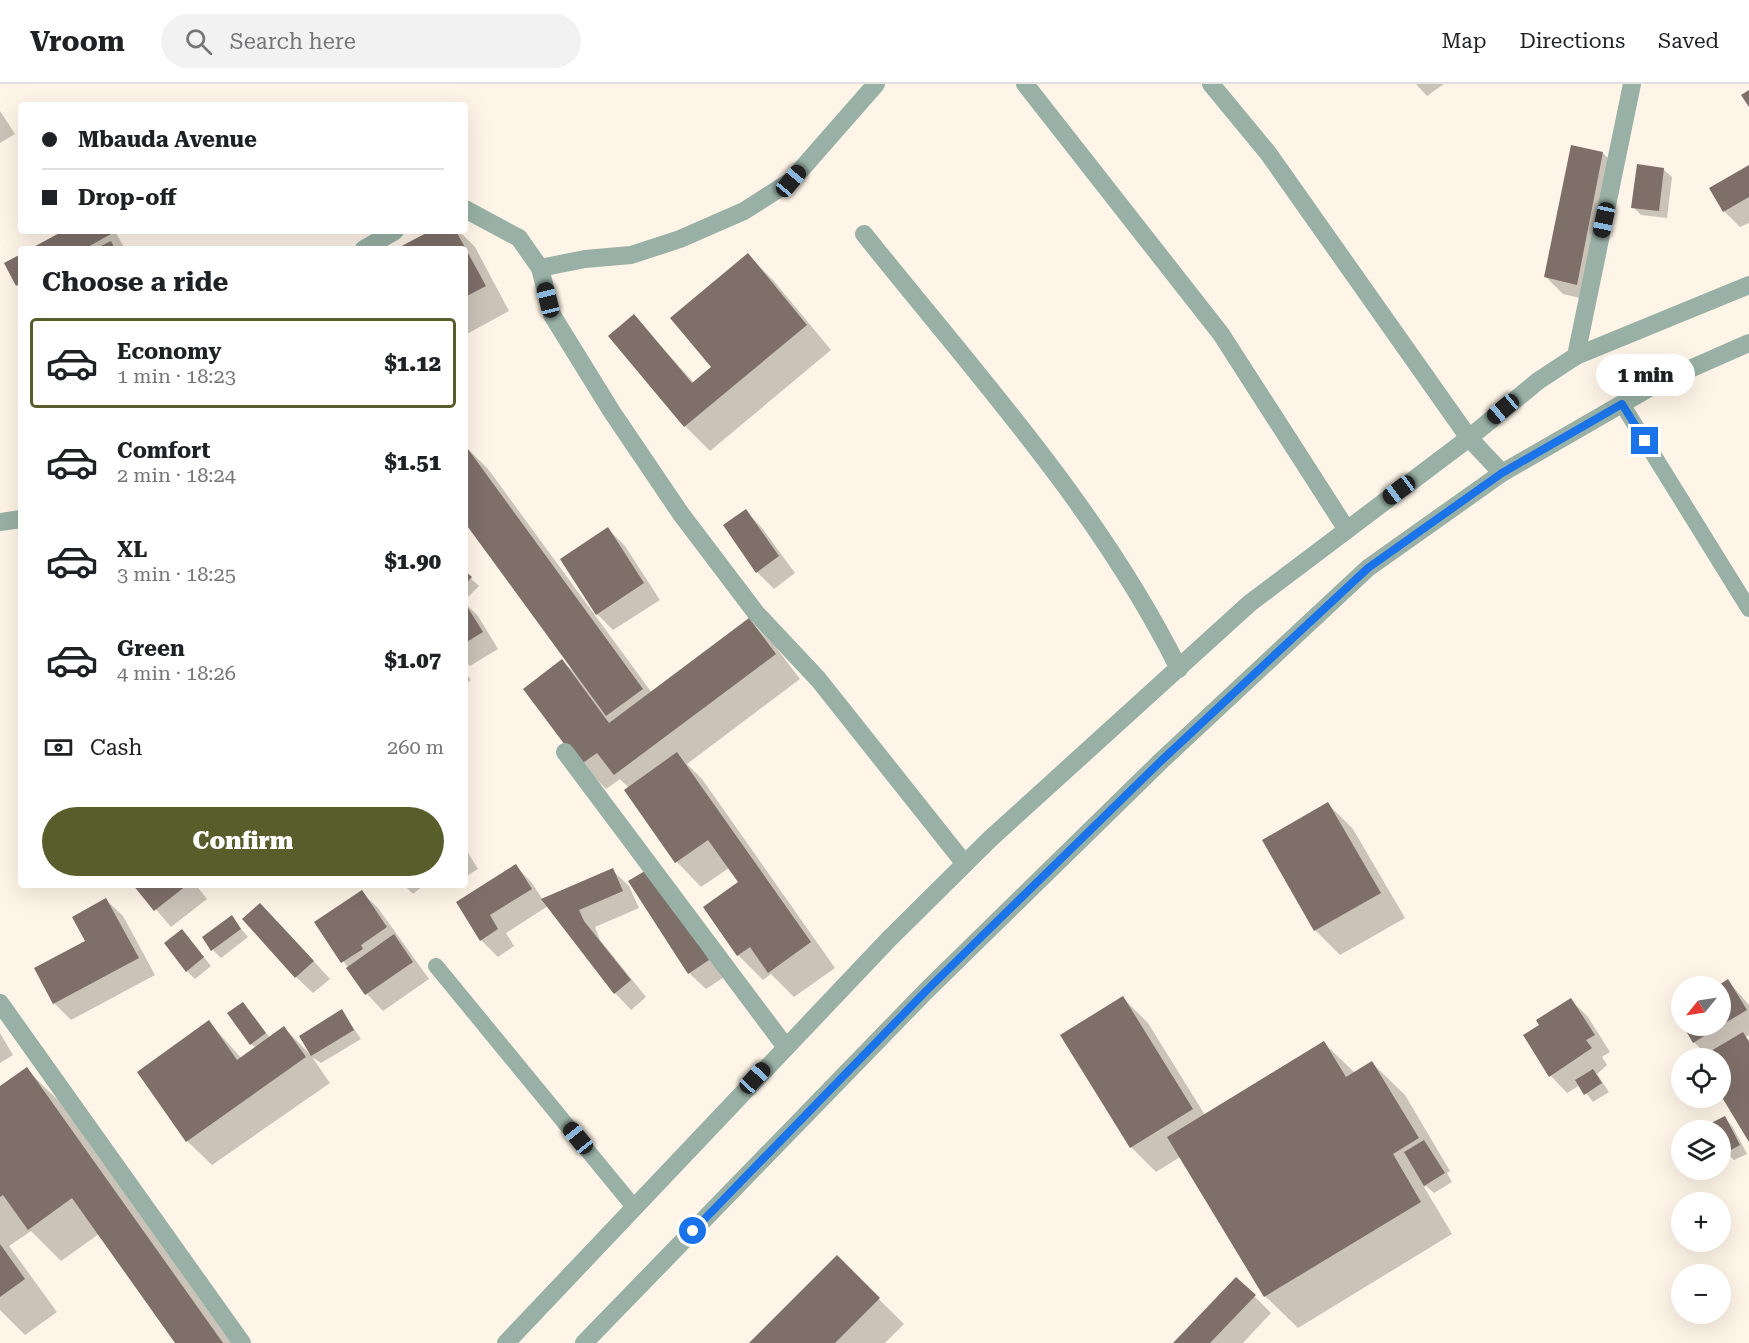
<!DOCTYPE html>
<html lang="en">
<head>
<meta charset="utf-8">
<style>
  :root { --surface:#fff; --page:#f2f2f2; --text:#202124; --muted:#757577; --line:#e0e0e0; --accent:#575e2c }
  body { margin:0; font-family:"Roboto Serif",serif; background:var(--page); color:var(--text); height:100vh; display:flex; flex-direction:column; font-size:22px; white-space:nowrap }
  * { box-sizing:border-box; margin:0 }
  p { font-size:20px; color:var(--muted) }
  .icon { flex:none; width:33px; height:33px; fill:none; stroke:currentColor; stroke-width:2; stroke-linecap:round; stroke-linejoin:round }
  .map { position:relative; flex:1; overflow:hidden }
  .details { position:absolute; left:18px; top:162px; width:450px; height:642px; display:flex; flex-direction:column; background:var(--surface); border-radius:6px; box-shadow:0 6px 24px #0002 }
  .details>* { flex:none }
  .top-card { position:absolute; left:18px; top:18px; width:450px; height:132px; border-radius:6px; box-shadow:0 6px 24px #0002; display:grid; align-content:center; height:132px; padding:0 24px; background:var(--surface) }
  .needle { width:39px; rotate:240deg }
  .fabs { position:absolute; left:1671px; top:892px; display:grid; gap:12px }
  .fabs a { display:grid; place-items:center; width:60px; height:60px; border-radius:50%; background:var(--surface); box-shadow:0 6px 24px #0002; font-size:30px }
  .end { position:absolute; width:27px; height:27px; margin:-14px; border:8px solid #1a73e8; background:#fff; box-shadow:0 0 0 3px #fff }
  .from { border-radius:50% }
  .bubble { position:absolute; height:42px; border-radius:21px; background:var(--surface); box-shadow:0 6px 24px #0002; font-size:20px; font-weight:800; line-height:42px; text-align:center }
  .car { position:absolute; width:18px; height:36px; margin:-18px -9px; border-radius:8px; box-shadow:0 0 4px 2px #0007; background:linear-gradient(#222 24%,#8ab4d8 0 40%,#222 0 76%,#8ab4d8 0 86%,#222 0) }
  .top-card b { display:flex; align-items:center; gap:21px; height:57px; font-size:22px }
  .top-card b+b { border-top:2px solid var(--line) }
  .top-card i { width:15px; height:15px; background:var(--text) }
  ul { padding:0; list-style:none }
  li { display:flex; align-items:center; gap:18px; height:90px; margin:0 12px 9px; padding:0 12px; border:3px solid transparent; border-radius:6px }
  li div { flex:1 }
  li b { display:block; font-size:22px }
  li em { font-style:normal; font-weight:800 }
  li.selected { border-color:var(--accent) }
  li>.icon { width:54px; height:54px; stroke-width:1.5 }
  h2 { padding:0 24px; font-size:27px; line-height:72px }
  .pay { display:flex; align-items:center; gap:15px; height:66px; padding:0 24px; font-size:22px }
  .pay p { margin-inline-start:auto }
  .primary-button { display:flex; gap:12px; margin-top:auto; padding:12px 24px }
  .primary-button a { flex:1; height:69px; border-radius:36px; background:var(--accent); color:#fff; font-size:24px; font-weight:800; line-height:69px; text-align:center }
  header { display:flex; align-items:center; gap:36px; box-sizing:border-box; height:84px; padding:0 30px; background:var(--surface); border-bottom:2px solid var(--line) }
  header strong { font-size:28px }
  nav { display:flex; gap:33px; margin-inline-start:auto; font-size:21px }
  .search { width:420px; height:54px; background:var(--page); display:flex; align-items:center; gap:15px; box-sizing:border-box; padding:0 21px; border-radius:33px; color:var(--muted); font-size:22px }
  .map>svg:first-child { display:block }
  .shadow { fill:#0003 }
  .building { fill:#7e6f69 }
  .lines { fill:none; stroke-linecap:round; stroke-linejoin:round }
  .service { stroke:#98b0a5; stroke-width:16 }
  .minor { stroke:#98b0a5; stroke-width:18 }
  .tertiary { stroke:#98b0a5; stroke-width:18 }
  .route { stroke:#1a73e8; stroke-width:8 }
</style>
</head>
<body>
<header>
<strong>Vroom</strong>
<div class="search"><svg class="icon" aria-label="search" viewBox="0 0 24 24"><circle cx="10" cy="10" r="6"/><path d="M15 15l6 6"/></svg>Search here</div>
<nav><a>Map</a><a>Directions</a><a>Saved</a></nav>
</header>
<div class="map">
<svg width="1749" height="1259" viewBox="0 0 1749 1259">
  <rect width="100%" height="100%" fill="#fef4e7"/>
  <g class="shadow">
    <polygon points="1416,0 1444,0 1427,12"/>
    <polygon points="0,27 15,50 0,59"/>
    <polygon points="1603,69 1619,86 1593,217 1563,210 1546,193"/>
    <polygon points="1749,83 1749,139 1740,143 1724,127"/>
    <polygon points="1663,85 1672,93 1667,134 1641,131 1633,123"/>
    <polygon points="67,147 115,147 125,165 33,165"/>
    <polygon points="434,147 459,147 475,163 509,227 465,251 465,165"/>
    <polygon points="748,171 773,196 831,266 710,367 685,342 634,232 694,299 713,283"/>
    <polygon points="465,362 488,385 652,609 749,536 774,561 800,595 687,680 702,695 835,884 794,913 771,890 763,896 738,871 740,798 729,784 701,803 677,778 626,706 629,704 620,695 606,705 581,680 562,577 576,589 465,437"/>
    <polygon points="746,427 762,444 795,489 774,505 757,488"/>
    <polygon points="608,445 625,462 660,516 613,546 596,529"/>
    <polygon points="465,489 479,502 465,516"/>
    <polygon points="465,519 478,532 498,565 470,582 465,577"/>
    <polygon points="465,588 471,596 465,600"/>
    <polygon points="1328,720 1353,745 1405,834 1340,871 1315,846 1264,757"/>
    <polygon points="465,764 478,785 465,793"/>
    <polygon points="516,782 532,799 543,816 612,786 629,802 639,824 595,843 600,856 646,913 631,926 615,909 548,822 506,849 514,862 498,873 481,856 458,818"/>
    <polygon points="649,785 724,893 706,905 689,889"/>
    <polygon points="135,801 196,801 207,815 171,843"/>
    <polygon points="404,801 424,801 413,810"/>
    <polygon points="361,808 378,824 429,895 383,927 367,910 316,839"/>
    <polygon points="106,816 123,832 155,891 71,936 54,919"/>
    <polygon points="231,833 248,853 221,874 213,866"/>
    <polygon points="277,837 330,895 313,909 296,893"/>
    <polygon points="189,855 211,882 195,895 187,887"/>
    <polygon points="1728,897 1749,921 1749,951 1746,953 1749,956 1749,1055 1720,975 1702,975 1707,971 1694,958 1685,942 1720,942 1719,903"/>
    <polygon points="1123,914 1148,939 1205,1031 1324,959 1355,989 1372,979 1405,1011 1450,1087 1447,1089 1452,1098 1434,1109 1426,1102 1424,1103 1452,1150 1298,1244 1265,1212 1180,1073 1156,1088 1131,1063"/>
    <polygon points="1571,916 1588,933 1610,968 1602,973 1607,981 1597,990 1609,1008 1593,1018 1580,1001 1567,1009 1551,992"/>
    <polygon points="243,920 270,954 284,944 311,971 342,927 361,955 321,979 312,973 330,999 212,1081 187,1057 209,938 242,975 256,964 251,960"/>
    <polygon points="0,949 13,971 0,979"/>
    <polygon points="26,985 59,1017 231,1259 177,1259 99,1150 61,1177 31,1147 9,1162 57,1228 25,1251 0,1226 0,1004"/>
    <polygon points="1724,1033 1732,1042 1747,1070 1734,1076 1726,1068 1720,1047 1715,1047"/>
    <polygon points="837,1174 904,1240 885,1259 751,1259"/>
    <polygon points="1254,1212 1271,1229 1243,1259 1175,1259"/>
  </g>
  <g class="building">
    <polygon points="1749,6 1749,23 1741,11"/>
    <polygon points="1571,61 1603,68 1577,201 1544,193"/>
    <polygon points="1637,80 1664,84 1659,127 1631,124"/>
    <polygon points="1749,81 1749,113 1723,128 1709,104"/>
    <polygon points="63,147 109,147 111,150 84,165 30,165"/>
    <polygon points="430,147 456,147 486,202 465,213 465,165 396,165"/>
    <polygon points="111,157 115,165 95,165"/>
    <polygon points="748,169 807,241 684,343 608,252 634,230 692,299 711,283 670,234"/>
    <polygon points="21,170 21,199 16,202 4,179"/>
    <polygon points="465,361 643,605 606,632 465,439"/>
    <polygon points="746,425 779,472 756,489 723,441"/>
    <polygon points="608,443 644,499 596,531 560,475"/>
    <polygon points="465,487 472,493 465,500"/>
    <polygon points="465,519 483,548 465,559"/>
    <polygon points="749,534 776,570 614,691 597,669 580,681 523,605 562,575 609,639"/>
    <polygon points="677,668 811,858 768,889 750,863 737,872 703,823 738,798 708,756 675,779 624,706"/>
    <polygon points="1328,718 1381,809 1314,847 1262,756"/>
    <polygon points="516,780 532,805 490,831 498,845 480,857 456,818"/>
    <polygon points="613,784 623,807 579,826 584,837 631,896 614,910 541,815"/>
    <polygon points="650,784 709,876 688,890 628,797"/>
    <polygon points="133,801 187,801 154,827"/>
    <polygon points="362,806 387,843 361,861 363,865 341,879 314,838"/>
    <polygon points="106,814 139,874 53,920 34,884 85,857 72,833"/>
    <polygon points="260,819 314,877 295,894 242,835"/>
    <polygon points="232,831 241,845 211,867 202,853"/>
    <polygon points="182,845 204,873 186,888 164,859"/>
    <polygon points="394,850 413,878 365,911 346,884"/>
    <polygon points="1728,895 1747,926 1720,942 1720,903 1716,903"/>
    <polygon points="1123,912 1193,1025 1130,1064 1060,951"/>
    <polygon points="1571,914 1595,951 1586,956 1592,964 1549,993 1523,951 1539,941 1536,936"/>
    <polygon points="243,918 266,949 250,961 227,929"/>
    <polygon points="1682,924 1682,940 1674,928"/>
    <polygon points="342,925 354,946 311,972 299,952"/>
    <polygon points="209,936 237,976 284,942 306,973 186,1058 137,988"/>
    <polygon points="1683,942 1720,942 1693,959"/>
    <polygon points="1743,948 1749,958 1749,1058 1720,1010 1720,975 1699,974"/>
    <polygon points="1324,957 1346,993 1372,977 1419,1054 1393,1070 1421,1118 1264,1213 1167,1053"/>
    <polygon points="27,983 223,1259 175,1259 72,1114 28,1146 3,1111 0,1113 0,1002"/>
    <polygon points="1593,985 1602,999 1584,1011 1575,996"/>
    <polygon points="1725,1032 1740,1061 1725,1069 1720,1061 1720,1047 1713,1047 1709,1040"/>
    <polygon points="1424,1056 1445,1089 1424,1102 1404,1068"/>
    <polygon points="0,1160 25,1195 0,1213"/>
    <polygon points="837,1171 880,1214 835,1259 749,1259"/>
    <polygon points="1236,1193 1256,1211 1210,1259 1173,1259"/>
  </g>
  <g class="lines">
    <g class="service">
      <polyline points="1622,320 1749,525"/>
      <polyline points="436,882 634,1123"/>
    </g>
    <g class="minor">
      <polyline points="1025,0 1221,250 1347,446"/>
      <polyline points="1211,0 1268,69 1469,354 1502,389"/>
      <polyline points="465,125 519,154 540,184 552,231 612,328 681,430 756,529 818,595 965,780"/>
      <path d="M864,150C975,289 1099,424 1179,585"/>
      <polyline points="364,165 395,147"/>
      <polyline points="540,184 585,175 631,171 680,155 744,127 791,97 876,0"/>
      <polyline points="1576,272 1632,0"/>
      <polyline points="0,438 21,435"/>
      <polyline points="565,668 785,962"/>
      <polyline points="0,919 242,1259"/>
      <polyline points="506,1259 889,855 990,755 1250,519 1469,354 1538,297 1576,272 1749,201"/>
    </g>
    <polyline class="tertiary" points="584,1259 926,907 1162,676 1368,484 1502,389 1658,299 1749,259"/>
  </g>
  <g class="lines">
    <polyline class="route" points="693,1147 926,907 1162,676 1368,484 1502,389 1622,320 1645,357"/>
  </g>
</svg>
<div class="fabs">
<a><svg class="needle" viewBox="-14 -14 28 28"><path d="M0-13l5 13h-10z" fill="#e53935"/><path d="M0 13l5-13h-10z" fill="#757577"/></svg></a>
<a><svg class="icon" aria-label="locate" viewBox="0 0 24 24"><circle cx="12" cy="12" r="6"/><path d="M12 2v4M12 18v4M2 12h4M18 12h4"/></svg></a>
<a><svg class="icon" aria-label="layers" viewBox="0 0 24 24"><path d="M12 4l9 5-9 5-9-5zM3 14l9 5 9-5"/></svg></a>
<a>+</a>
<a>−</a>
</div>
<i class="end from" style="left:693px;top:1147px"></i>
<i class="end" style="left:1645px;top:357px"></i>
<div class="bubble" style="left:1596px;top:270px;width:99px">1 min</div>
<i class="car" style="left:791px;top:97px;rotate:40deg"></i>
<i class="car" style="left:1604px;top:136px;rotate:192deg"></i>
<i class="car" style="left:548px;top:216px;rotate:346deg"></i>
<i class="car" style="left:1503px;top:325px;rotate:230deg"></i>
<i class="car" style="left:1399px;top:406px;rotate:233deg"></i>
<i class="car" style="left:755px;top:994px;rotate:43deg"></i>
<i class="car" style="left:578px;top:1054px;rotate:321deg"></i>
<div class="top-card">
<b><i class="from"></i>Mbauda Avenue</b>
<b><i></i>Drop-off</b>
</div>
<section class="details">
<h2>Choose a ride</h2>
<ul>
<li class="selected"><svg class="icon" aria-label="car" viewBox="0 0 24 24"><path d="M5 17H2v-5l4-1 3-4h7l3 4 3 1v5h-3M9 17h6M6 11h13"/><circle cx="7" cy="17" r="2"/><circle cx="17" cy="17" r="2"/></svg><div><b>Economy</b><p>1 min · 18:23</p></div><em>$1.12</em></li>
<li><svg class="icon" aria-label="car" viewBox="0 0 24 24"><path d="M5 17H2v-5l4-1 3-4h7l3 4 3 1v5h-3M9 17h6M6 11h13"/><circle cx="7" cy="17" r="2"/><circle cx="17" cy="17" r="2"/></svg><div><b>Comfort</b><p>2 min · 18:24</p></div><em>$1.51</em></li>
<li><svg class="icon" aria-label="car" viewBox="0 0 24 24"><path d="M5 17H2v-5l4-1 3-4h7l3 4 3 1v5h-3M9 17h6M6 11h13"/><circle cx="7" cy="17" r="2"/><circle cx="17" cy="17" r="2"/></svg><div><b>XL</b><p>3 min · 18:25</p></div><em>$1.90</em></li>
<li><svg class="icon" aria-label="car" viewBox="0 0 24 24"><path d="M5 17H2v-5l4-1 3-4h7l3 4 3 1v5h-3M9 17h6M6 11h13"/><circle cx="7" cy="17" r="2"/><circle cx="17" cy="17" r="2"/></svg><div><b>Green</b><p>4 min · 18:26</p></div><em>$1.07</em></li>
</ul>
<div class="pay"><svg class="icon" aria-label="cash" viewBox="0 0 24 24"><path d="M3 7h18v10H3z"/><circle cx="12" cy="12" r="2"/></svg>Cash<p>260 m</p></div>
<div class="primary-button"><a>Confirm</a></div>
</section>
</div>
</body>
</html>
